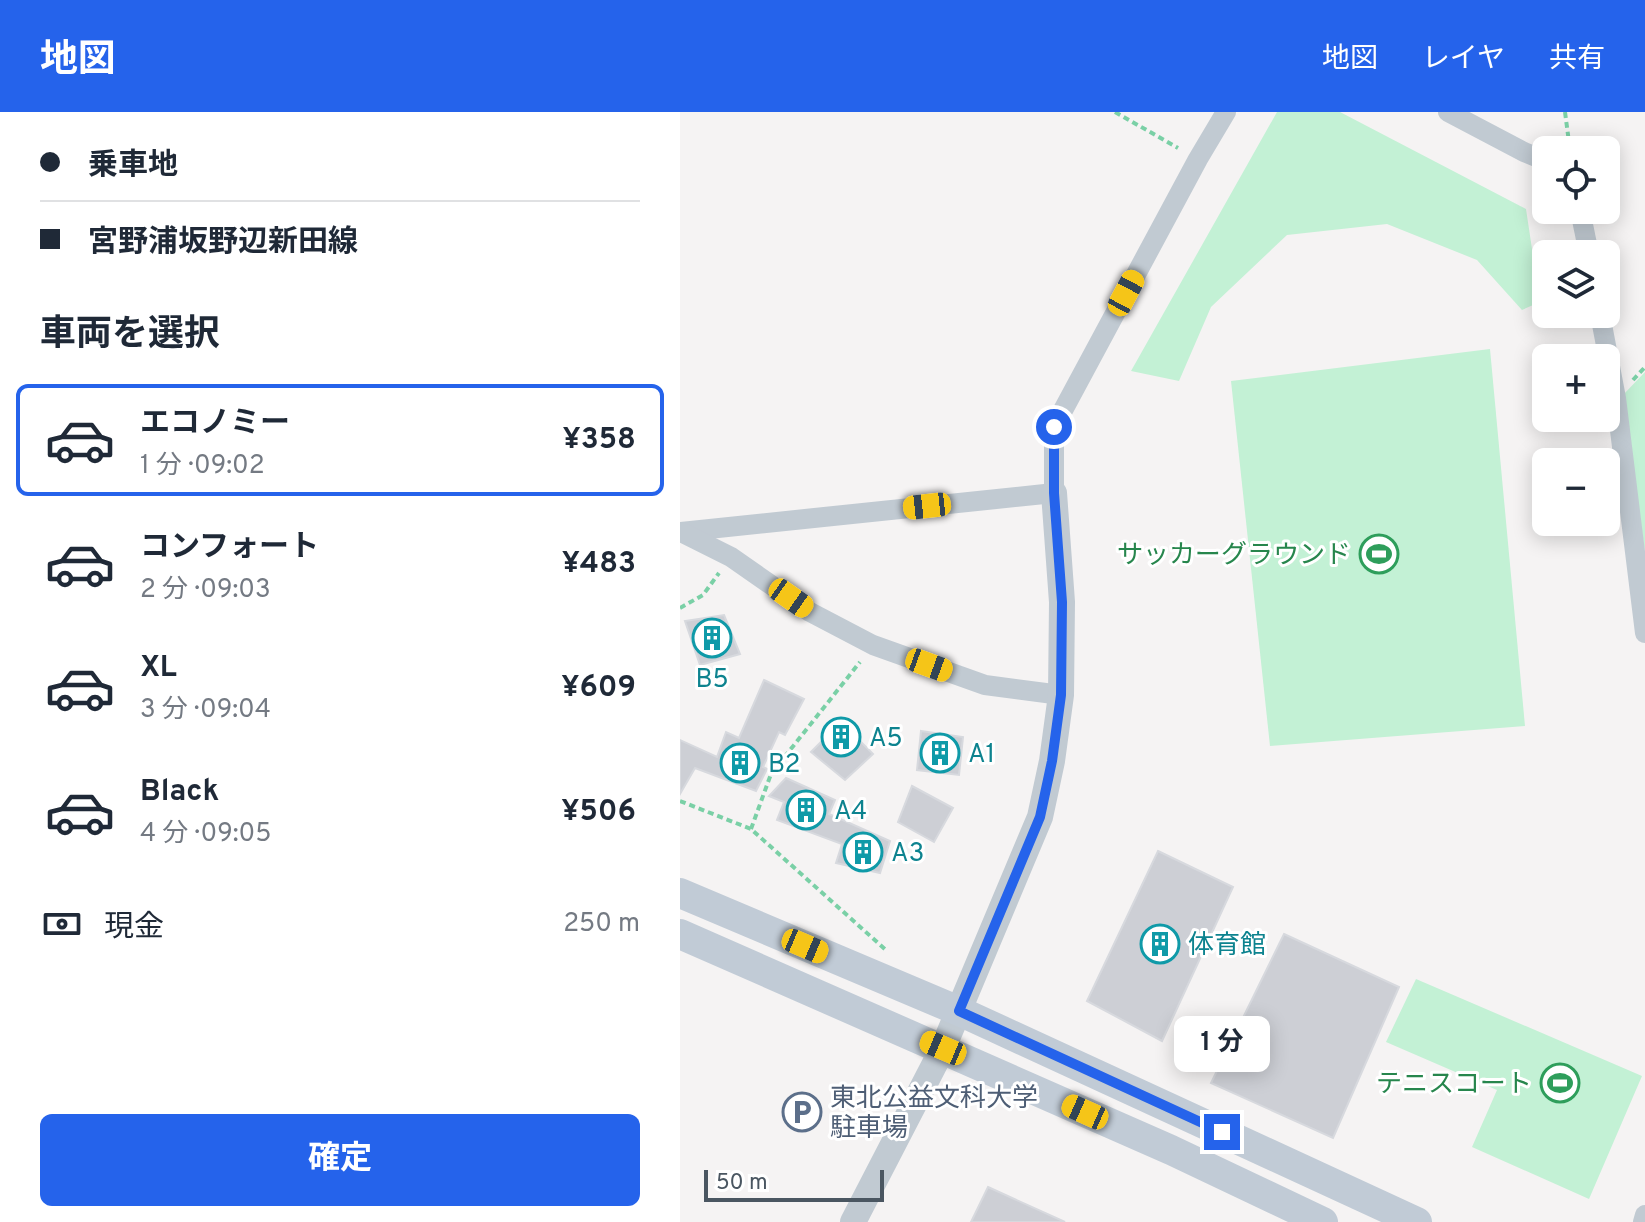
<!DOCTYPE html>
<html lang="ja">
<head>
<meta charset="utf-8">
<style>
  :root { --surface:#fff; --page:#f6f6f7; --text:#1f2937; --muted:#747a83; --line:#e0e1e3; --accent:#2563eb }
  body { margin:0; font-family:Overpass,"Noto Sans JP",sans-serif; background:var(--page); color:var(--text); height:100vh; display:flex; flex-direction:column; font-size:30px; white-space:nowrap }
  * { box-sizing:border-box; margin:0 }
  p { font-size:26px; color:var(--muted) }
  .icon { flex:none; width:44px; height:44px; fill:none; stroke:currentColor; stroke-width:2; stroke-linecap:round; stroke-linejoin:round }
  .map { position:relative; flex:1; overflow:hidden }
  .panel { display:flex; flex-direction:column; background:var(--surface); width:680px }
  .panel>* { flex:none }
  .banner { display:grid; align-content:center; height:176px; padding:0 40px; background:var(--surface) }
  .buttons { position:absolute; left:852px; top:24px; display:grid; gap:16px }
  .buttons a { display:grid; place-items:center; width:88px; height:88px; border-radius:12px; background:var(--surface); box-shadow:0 4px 20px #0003; font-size:40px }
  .scale { position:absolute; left:24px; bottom:20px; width:180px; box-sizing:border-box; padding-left:8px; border:4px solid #4a5661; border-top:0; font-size:22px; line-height:28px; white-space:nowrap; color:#4a5661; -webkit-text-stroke:6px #fff; paint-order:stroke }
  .end { position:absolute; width:36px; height:36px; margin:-18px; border:10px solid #2563eb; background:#fff; box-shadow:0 0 0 4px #fff }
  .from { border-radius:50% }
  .bubble { position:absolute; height:56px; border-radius:12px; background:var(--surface); box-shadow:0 4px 20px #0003; font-size:26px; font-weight:700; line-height:56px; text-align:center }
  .car { position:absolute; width:24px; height:48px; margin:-24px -12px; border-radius:10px; box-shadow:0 0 6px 2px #0007; background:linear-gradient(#f5c518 24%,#345 0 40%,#f5c518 0 76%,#345 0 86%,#f5c518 0) }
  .banner b { display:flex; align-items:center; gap:28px; height:76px; font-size:30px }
  .banner b+b { border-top:2px solid var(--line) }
  .banner i { width:20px; height:20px; background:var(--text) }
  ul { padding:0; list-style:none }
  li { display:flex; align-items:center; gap:24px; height:112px; margin:0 16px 12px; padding:0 24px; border:4px solid transparent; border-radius:12px }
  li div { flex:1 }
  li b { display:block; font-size:30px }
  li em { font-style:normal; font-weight:700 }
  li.active { border-color:var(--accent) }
  li>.icon { width:72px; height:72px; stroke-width:1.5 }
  h2 { padding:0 40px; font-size:36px; line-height:96px }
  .pay { display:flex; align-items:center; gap:20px; height:88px; padding:0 40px; font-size:30px }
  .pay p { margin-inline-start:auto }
  .action { display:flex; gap:16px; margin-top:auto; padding:16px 40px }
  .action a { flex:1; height:92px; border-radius:12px; background:var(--accent); color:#fff; font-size:32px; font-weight:700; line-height:92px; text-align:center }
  header { display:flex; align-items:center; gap:48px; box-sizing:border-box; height:112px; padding:0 40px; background:var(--accent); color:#fff }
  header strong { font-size:38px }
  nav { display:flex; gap:44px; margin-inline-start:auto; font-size:28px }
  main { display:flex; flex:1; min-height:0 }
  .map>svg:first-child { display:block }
  .green { fill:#c3f1d5 }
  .building { fill:#cdcfd5; stroke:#d7d9de; stroke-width:2 }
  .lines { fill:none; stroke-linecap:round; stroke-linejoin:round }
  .path { stroke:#7ad0a6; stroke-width:4; stroke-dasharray:6 4; stroke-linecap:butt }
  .minor { stroke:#c1cad2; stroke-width:20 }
  .tertiary { stroke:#c1cad2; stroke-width:26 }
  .secondary { stroke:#c1cbd6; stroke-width:30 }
  .route { stroke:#2563eb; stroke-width:10 }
  .labels { text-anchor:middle; stroke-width:6; stroke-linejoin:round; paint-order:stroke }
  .leisure-label { font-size:26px; fill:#27864d; stroke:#fff; text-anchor:end }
  .culture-label { font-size:26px; fill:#0d838f; stroke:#fff; text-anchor:start }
  .service-label { font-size:26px; fill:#4e5e75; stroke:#fff; text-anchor:start }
</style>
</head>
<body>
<header>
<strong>地図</strong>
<nav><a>地図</a><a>レイヤ</a><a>共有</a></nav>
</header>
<main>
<section class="panel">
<div class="banner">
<b><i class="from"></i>乗車地</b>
<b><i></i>宮野浦坂野辺新田線</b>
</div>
<h2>車両を選択</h2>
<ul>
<li class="active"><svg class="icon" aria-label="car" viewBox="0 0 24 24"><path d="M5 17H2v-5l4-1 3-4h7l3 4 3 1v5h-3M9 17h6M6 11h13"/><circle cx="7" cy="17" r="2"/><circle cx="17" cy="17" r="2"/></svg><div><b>エコノミー</b><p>1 分 · 09:02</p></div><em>¥358</em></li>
<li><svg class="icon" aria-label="car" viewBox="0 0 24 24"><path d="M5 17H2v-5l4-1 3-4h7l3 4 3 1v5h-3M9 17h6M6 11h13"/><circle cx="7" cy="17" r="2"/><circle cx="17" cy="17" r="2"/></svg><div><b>コンフォート</b><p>2 分 · 09:03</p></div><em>¥483</em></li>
<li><svg class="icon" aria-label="car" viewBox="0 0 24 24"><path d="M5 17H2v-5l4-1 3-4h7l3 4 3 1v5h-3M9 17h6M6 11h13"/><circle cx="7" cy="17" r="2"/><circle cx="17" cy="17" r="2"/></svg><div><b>XL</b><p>3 分 · 09:04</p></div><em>¥609</em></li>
<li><svg class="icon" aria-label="car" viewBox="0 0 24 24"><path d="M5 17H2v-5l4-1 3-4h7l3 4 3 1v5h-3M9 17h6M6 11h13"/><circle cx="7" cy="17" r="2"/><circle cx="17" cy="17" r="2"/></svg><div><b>Black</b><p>4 分 · 09:05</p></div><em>¥506</em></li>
</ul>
<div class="pay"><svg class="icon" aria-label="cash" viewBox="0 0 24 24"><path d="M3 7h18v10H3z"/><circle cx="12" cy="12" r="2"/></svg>現金<p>250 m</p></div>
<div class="action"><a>確定</a></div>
</section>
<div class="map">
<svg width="965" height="1110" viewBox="0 0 965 1110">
  <rect width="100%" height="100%" fill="#f5f3f3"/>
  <g class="green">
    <polygon points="597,0 660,0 846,97 860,190 842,198 797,148 707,112 607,123 531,195 499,269 451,259"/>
    <polygon points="810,237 845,614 590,634 551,269"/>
    <polygon points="965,260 965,441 943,283"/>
    <polygon points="736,867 962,964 909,1087 792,1035 817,978 706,930"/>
  </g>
  <g class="building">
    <polygon points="44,503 60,542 20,553 5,509"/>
    <polygon points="84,568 124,587 105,623 99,620 83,655 87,657 76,679 15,656 0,682 0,628 37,645 46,620 59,626"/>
    <polygon points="161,610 193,642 165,668 131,640"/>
    <polygon points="241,619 283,625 279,663 237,658"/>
    <polygon points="106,666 155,688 149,702 210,729 200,761 156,751 162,732 97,708 104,690 89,684"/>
    <polygon points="232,674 273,696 254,730 218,710"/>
    <polygon points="478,739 553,775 482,929 407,889"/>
    <polygon points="604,822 719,875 653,1026 531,971"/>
    <polygon points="308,1075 385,1110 291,1110"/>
  </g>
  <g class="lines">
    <g class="path">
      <polyline points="435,0 498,36"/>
      <polyline points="885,0 890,38"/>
      <polyline points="953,268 965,255"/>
      <polyline points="0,496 23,483 39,461"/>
      <polyline points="0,689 71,717 207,839"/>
      <polyline points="71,717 91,662 180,550"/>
    </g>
    <g class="minor">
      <polyline points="768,0 844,40 866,49"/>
      <polyline points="900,98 909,142"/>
      <polyline points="920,202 936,286 965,521"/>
      <polyline points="0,420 374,381 374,315 518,47 546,0"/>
      <polyline points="1,420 51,445 130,500 193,533 305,573 381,583"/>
      <polyline points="963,1110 965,1103"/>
    </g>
    <polyline class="tertiary" points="173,1110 263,936 360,705 372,649 381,583 382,490 374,381"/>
    <g class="secondary">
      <polyline points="0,781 279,899 737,1110"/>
      <polyline points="0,822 491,1038 643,1110"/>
    </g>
  </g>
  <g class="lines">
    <polyline class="route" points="374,315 374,381 382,490 381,583 372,649 360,705 279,899 542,1020"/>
  </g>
  <defs>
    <g id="stadium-ring" transform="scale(2)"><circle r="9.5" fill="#fff" stroke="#2e9e5b" stroke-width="1.5"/><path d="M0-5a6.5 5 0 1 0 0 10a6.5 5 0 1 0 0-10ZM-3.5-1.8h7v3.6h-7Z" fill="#2e9e5b"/></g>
    <g id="building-ring" transform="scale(2)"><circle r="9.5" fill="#fff" stroke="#0f9aa8" stroke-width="1.5"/><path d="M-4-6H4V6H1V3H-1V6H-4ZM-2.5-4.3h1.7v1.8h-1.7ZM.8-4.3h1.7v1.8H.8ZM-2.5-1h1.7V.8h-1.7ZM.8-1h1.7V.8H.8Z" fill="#0f9aa8"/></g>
    <g id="parking-ring" transform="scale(2)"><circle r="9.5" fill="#fff" stroke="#5c6f8a" stroke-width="1.5"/><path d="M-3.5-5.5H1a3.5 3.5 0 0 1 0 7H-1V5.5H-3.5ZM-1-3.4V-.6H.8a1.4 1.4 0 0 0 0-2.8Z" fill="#5c6f8a"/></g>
  </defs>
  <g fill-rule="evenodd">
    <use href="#stadium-ring" x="699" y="442"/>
    <use href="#building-ring" x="32" y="526"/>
    <use href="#building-ring" x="161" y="625"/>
    <use href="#building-ring" x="260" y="641"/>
    <use href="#building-ring" x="60" y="651"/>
    <use href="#building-ring" x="126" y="698"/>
    <use href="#building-ring" x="183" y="740"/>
    <use href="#building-ring" x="480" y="832"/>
    <use href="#stadium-ring" x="880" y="971"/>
    <use href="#parking-ring" x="122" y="1000"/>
  </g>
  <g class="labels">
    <g class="leisure-label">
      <text x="671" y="451">サッカーグラウンド</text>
      <text x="852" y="980">テニスコート</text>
    </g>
    <g class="culture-label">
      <text x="32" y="575" text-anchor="middle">B5</text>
      <text x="189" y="634">A5</text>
      <text x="288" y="650">A1</text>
      <text x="88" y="660">B2</text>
      <text x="154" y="707">A4</text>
      <text x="211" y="749">A3</text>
      <text x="508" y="841">体育館</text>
    </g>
    <g class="service-label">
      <text x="150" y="994">東北公益文科大学<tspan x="150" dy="30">駐車場</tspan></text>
    </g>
  </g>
</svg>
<div class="buttons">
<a><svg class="icon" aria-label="locate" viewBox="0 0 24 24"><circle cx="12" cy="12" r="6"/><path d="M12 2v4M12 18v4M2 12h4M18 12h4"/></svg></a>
<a><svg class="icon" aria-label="layers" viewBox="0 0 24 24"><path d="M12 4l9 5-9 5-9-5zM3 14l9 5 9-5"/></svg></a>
<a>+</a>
<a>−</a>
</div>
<div class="scale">50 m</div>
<i class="end from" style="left:374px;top:315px"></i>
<i class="end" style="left:542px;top:1020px"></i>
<div class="bubble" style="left:494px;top:904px;width:96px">1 分</div>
<i class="car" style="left:446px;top:181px;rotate:28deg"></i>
<i class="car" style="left:247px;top:394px;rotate:264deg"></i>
<i class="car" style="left:111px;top:486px;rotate:125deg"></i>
<i class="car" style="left:249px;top:553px;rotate:110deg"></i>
<i class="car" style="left:125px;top:834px;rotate:113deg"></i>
<i class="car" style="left:263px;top:936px;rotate:293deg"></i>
<i class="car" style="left:405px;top:1000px;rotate:294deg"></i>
</div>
</main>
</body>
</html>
